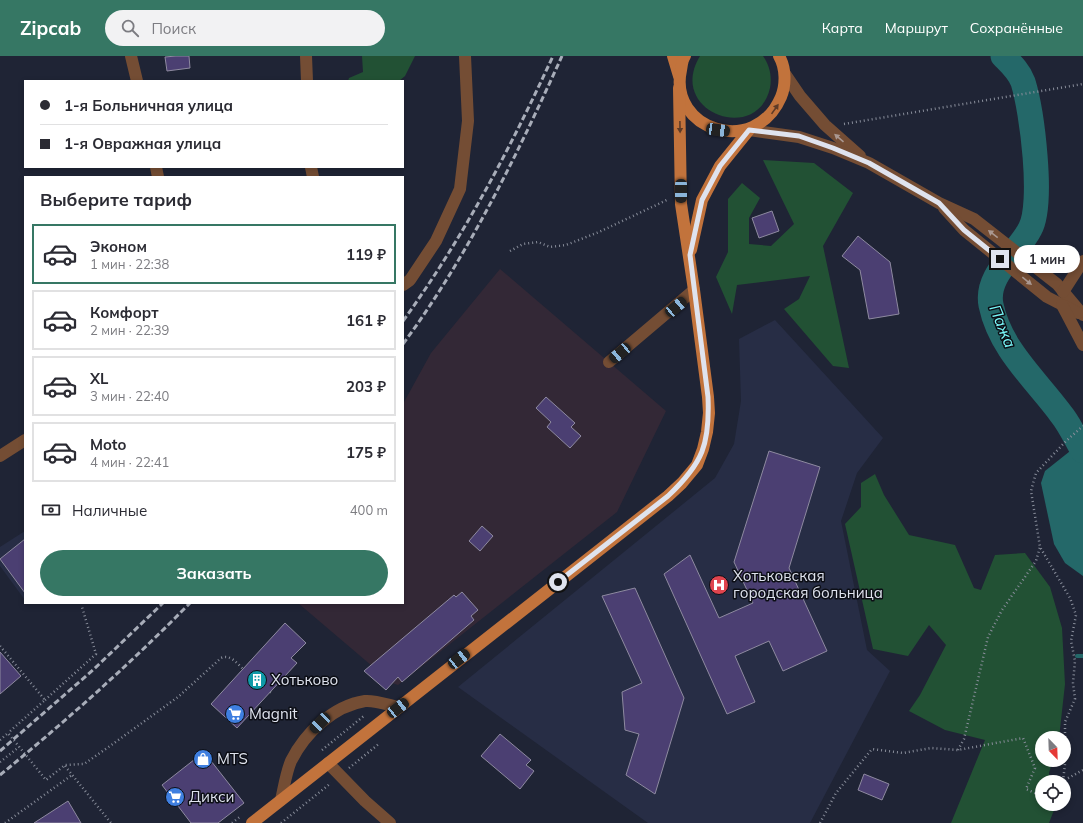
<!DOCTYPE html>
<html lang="ru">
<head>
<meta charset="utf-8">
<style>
  :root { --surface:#fff; --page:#f2f2f3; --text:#2b2b33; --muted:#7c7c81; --line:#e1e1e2; --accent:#367764 }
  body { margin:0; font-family:Mulish,sans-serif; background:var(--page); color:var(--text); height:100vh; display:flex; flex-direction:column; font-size:15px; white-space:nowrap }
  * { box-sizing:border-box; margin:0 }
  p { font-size:13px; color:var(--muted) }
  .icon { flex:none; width:22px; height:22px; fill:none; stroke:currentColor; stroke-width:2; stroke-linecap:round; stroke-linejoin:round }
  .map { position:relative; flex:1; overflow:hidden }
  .drawer { position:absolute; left:24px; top:120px; width:380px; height:428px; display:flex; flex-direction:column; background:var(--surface); border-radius:0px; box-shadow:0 2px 6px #0003 }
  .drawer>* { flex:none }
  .guide { position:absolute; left:24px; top:24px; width:380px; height:88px; border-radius:0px; box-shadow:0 2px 6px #0003; display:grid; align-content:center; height:88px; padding:0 16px; background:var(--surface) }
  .needle { width:26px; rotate:157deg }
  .controls { position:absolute; left:1035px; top:675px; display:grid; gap:8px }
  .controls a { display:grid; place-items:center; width:36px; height:36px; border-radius:50%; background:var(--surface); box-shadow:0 2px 6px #0003; font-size:20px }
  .end { position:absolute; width:18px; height:18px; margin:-9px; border:5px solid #dfe3ee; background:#111; box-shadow:0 0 0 2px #111 }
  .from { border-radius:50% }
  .bubble { position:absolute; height:28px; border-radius:14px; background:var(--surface); box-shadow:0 2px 6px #0003; font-size:13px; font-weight:700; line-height:28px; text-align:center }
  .car { position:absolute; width:12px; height:24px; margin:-12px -6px; border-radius:5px; box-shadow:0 0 3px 1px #0007; background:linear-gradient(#222 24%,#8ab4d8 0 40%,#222 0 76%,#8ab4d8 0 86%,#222 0) }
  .guide b { display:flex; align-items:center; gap:14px; height:38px; font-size:15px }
  .guide b+b { border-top:1px solid var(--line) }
  .guide i { width:10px; height:10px; background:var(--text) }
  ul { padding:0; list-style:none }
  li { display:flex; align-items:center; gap:12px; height:60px; margin:0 8px 6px; padding:0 8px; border:2px solid var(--line); border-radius:0px }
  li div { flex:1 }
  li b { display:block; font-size:15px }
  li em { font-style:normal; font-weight:700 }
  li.selected { border-color:var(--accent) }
  li>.icon { width:36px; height:36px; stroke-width:1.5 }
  h2 { padding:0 16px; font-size:18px; line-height:48px }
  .pay { display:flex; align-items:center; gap:10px; height:44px; padding:0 16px; font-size:15px }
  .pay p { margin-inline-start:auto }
  .primary-button { display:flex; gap:8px; margin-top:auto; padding:8px 16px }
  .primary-button a { flex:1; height:46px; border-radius:24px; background:var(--accent); color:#fff; font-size:16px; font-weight:700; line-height:46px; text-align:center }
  header { display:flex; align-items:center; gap:24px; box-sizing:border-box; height:56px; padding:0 20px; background:var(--accent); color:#fff }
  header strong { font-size:19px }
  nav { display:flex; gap:22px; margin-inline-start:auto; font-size:14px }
  .search { width:280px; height:36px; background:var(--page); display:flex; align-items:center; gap:10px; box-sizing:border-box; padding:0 14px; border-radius:22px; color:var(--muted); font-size:15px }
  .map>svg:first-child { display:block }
  .built { fill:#272d45 }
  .industrial { fill:#332836 }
  .green { fill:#225134 }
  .water { fill:#246869 }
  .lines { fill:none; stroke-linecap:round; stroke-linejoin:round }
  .stream { stroke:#246869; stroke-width:4 }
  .river { stroke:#246869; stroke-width:25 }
  .building { fill:#4b3f72; stroke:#8e8aa0 }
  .path { stroke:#888d9a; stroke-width:2.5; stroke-dasharray:1 3; stroke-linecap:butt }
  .minor { stroke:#744d34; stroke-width:12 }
  .major { stroke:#c2733c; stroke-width:12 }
  .rail { stroke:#a8adb9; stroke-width:3; stroke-dasharray:6 3; stroke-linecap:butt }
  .oneway { fill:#5e3b27 }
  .oneway2 { fill:#aa9891 }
  .route { stroke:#dfe3ee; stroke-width:5 }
  .labels { text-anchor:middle; stroke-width:3; stroke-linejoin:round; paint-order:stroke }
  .poi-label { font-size:15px; fill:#dfe3ee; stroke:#0c0e15; text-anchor:start }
  .water-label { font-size:16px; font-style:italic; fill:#7afafb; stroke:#0c0e15 }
</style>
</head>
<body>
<header>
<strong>Zipcab</strong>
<div class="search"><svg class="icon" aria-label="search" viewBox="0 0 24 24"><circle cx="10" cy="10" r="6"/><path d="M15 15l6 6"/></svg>Поиск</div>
<nav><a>Карта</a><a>Маршрут</a><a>Сохранённые</a></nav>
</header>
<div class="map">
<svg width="1083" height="767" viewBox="0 0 1083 767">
  <rect width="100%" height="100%" fill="#1f2435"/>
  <g class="built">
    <polygon points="775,264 883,382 857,417 841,465 867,594 890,615 810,767 648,767 458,631 715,422 734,388 741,345 739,283"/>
    <polygon points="25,475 25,544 0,510 0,491"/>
  </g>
  <polygon class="industrial" points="500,213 666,355 617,456 398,629 392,627 298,547 403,547 403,348 431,297"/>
  <g class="green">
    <polygon points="362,0 415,0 405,20 399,25 348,25 349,22 363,16"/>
    <path d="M700,0H763C770,10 772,21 770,32C757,89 666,56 700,0Z"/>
    <polygon points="763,104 814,107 853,137 823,190 849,312 833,310 784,253 799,243 810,220 737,229 732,258 716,221 728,196 728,143 742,127 760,142 749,162 749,188 771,190 794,168"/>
    <polygon points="875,418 884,439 909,479 955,489 974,532 981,534 995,499 1025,497 1050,531 1062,572 1065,628 1059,682 1042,682 1042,704 1053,704 1049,717 1050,726 1042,726 1042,748 1053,748 1054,754 1049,767 951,767 985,684 945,674 909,655 920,639 946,589 929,569 908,600 873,593 845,468 861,451 861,427"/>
  </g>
  <polygon class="water" points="1083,387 1083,520 1065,507 1054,488 1041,427 1045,415 1079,388"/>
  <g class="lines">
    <polyline class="stream" points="1077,600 1083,600"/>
    <path class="river" d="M1003,0C1011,8 1019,15 1023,26C1032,55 1044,148 1030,173C1018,197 985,219 991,249C1000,293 1036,324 1061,358C1070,369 1076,383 1083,395"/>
  </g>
  <g class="building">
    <polygon points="176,0 189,0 190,12 167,15 165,1"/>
    <polygon points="772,155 779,175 759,182 752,162"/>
    <polygon points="858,180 890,206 899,258 869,263 860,214 842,200"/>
    <polygon points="546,341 575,367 571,371 581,380 570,392 547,371 551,366 536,352"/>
    <polygon points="769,395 820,411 789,512 827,595 783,615 769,585 735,600 755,646 727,658 664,518 690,499 719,562 753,547 734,506"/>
    <polygon points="482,470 493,480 480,495 469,485"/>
    <polygon points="25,483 25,537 0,503"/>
    <polygon points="635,532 684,642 655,738 626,719 639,678 625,674 622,636 642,627 602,540"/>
    <polygon points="462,536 478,554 471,560 474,564 402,626 398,621 386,634 364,615 454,539 456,541"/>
    <polygon points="285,567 306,587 291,602 297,607 237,672 211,648"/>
    <polygon points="0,596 21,620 0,638"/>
    <polygon points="500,678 531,704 526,709 534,715 520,733 481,700"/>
    <polygon points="204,696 244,747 218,767 191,767 162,729"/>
    <polygon points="864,718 889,728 882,744 858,734"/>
    <polygon points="68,745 81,767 34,767"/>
  </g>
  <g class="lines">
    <g class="path">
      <polyline points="844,68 1083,28"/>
      <polyline points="510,195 523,188 538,186 550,191 566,189 599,176 669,143"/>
      <polyline points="0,590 45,644 8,677"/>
      <polyline points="270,636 273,638"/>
      <polyline points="45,644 96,598 82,551"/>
      <path d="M0,684L8,677L46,724L65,709L84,708L110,690L178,641L221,602C230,598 237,607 243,613"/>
      <polyline points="322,694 365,659"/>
      <polyline points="958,694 964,683 988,581 1002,554 1036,505 1040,491"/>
      <polyline points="0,706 19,691"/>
      <polyline points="65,710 111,767"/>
      <polyline points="349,712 380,687"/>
      <polyline points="1063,725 1065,708 1065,666 1075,643 1073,627 1075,605 1071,585 1076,559 1070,542 1040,491 1031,435 1036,417 1066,385 1083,370"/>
      <polyline points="1061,726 1083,714"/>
      <polyline points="5,767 72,719"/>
      <polyline points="232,767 241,760"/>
      <polyline points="281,767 331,727"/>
      <polyline points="820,767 836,737 872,693 903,697 931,692 958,694 1023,682 1035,712 1026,733 1039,739 1042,737"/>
    </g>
    <g class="minor">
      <polyline points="131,0 137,25"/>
      <polyline points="306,0 307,25"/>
      <polyline points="785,18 800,40 825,69 860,100"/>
      <polyline points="749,74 799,81 833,92 869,107 939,147 974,163 1057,228 1083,259"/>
      <polyline points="156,111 158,121"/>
      <polyline points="311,111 313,121"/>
      <polyline points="944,152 964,174 1047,241 1078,257"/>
      <polyline points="403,229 410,224 436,185 460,133 468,65 465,0"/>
      <polyline points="1063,236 1083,205"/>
      <polyline points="1062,249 1083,289"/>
      <polyline points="609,306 694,234"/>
      <polyline points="0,400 25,384"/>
      <polyline points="328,707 365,745 390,767"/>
      <path d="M281,744C284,731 286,717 291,705C305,677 333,650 365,645C374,644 389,649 398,651"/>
    </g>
    <g class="major">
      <polyline points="673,0 679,20"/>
      <path d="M685,0C682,4 682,9 681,14C668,74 755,102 781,41C786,29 786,12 779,0"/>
      <polyline points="691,194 702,144 720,110 749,74"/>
      <polyline points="252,767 668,440 682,427 697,409 703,393 707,376 709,357 708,341 694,234 681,148 679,32"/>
    </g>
    <g class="rail">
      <path d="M403,265C463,182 510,93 553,0"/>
      <path d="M403,288C468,200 517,99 562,0"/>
      <polyline points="0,695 93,614 163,547"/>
      <path d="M0,719C66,665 130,608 190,547"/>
    </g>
  </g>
  <defs><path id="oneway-solid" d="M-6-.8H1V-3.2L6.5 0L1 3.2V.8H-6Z"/></defs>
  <g class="oneway">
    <use href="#oneway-solid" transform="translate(775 53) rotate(-55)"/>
    <use href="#oneway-solid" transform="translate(680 71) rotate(89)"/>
  </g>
  <g class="oneway2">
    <use href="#oneway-solid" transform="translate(839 82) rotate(-139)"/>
    <use href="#oneway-solid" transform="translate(993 178) rotate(-142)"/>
    <use href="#oneway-solid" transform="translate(1027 225) rotate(39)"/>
  </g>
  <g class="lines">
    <path class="route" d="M558,526L668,440C703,407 710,388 708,341L690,199L702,144L720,110L749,74L799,80L833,92L869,107L939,147L964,174L1000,203"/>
  </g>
  <defs>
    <g id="hospital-disc" transform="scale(1)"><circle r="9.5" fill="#e0444e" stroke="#0c0e15"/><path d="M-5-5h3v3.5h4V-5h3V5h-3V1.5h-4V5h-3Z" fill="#fff"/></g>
    <g id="building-disc" transform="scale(1)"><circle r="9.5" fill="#0f9aa8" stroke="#0c0e15"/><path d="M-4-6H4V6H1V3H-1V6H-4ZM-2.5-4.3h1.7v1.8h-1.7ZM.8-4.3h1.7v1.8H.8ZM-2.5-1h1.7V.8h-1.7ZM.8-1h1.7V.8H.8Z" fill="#fff"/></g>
    <g id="supermarket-disc" transform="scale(1)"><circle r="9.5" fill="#3f7fe0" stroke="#0c0e15"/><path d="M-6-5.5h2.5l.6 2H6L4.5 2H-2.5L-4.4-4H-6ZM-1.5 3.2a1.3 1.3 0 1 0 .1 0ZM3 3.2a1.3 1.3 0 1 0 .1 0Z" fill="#fff"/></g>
    <g id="shop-disc" transform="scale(1)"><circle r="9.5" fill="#3f7fe0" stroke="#0c0e15"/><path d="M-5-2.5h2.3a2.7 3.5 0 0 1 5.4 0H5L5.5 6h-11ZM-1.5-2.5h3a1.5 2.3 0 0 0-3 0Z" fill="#fff"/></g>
  </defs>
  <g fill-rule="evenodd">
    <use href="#hospital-disc" x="719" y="529"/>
    <use href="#building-disc" x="257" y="624"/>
    <use href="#supermarket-disc" x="235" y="658"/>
    <use href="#shop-disc" x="203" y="703"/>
    <use href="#supermarket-disc" x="175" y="741"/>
  </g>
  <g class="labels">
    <g class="poi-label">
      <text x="733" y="525">Хотьковская<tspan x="733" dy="17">городская больница</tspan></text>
      <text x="271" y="629">Хотьково</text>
      <text x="249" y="663">Magnit</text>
      <text x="217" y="708">MTS</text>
      <text x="189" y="746">Дикси</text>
    </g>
    <g class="water-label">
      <text transform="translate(1003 270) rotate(68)" y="6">Пажа</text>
    </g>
  </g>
</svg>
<div class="controls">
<a><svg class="needle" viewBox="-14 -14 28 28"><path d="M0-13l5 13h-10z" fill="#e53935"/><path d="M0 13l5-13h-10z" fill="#7c7c81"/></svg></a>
<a><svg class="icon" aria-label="locate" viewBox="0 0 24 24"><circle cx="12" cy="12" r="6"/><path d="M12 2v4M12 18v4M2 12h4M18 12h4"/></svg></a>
</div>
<i class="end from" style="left:558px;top:526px"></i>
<i class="end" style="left:1000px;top:203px"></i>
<div class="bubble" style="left:1014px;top:189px;width:66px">1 мин</div>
<i class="car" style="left:718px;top:74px;rotate:98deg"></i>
<i class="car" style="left:681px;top:135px;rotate:180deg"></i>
<i class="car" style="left:676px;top:251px;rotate:50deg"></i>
<i class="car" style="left:620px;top:297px;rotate:230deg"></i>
<i class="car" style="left:459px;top:603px;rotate:52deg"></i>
<i class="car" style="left:398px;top:652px;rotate:52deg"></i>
<i class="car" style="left:320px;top:667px;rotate:225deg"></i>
<div class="guide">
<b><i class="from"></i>1-я Больничная улица</b>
<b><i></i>1-я Овражная улица</b>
</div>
<section class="drawer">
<h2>Выберите тариф</h2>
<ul>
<li class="selected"><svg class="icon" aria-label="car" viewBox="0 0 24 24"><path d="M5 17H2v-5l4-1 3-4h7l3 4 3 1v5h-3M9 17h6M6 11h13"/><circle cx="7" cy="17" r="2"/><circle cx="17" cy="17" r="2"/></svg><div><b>Эконом</b><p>1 мин · 22:38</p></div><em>119 ₽</em></li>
<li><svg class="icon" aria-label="car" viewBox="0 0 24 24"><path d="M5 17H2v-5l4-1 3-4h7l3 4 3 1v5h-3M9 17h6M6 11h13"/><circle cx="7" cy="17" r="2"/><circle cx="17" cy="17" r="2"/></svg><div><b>Комфорт</b><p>2 мин · 22:39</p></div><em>161 ₽</em></li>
<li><svg class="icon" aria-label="car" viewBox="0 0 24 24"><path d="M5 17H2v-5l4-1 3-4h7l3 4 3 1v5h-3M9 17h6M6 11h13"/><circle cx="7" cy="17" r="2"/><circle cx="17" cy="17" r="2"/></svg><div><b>XL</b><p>3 мин · 22:40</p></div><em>203 ₽</em></li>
<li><svg class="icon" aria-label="car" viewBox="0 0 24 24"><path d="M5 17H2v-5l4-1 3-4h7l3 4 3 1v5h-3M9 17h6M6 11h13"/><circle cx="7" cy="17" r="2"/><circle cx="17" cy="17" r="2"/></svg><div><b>Moto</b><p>4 мин · 22:41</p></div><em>175 ₽</em></li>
</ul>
<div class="pay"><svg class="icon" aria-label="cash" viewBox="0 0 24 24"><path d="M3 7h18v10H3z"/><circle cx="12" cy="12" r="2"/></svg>Наличные<p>400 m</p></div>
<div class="primary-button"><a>Заказать</a></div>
</section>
</div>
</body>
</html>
